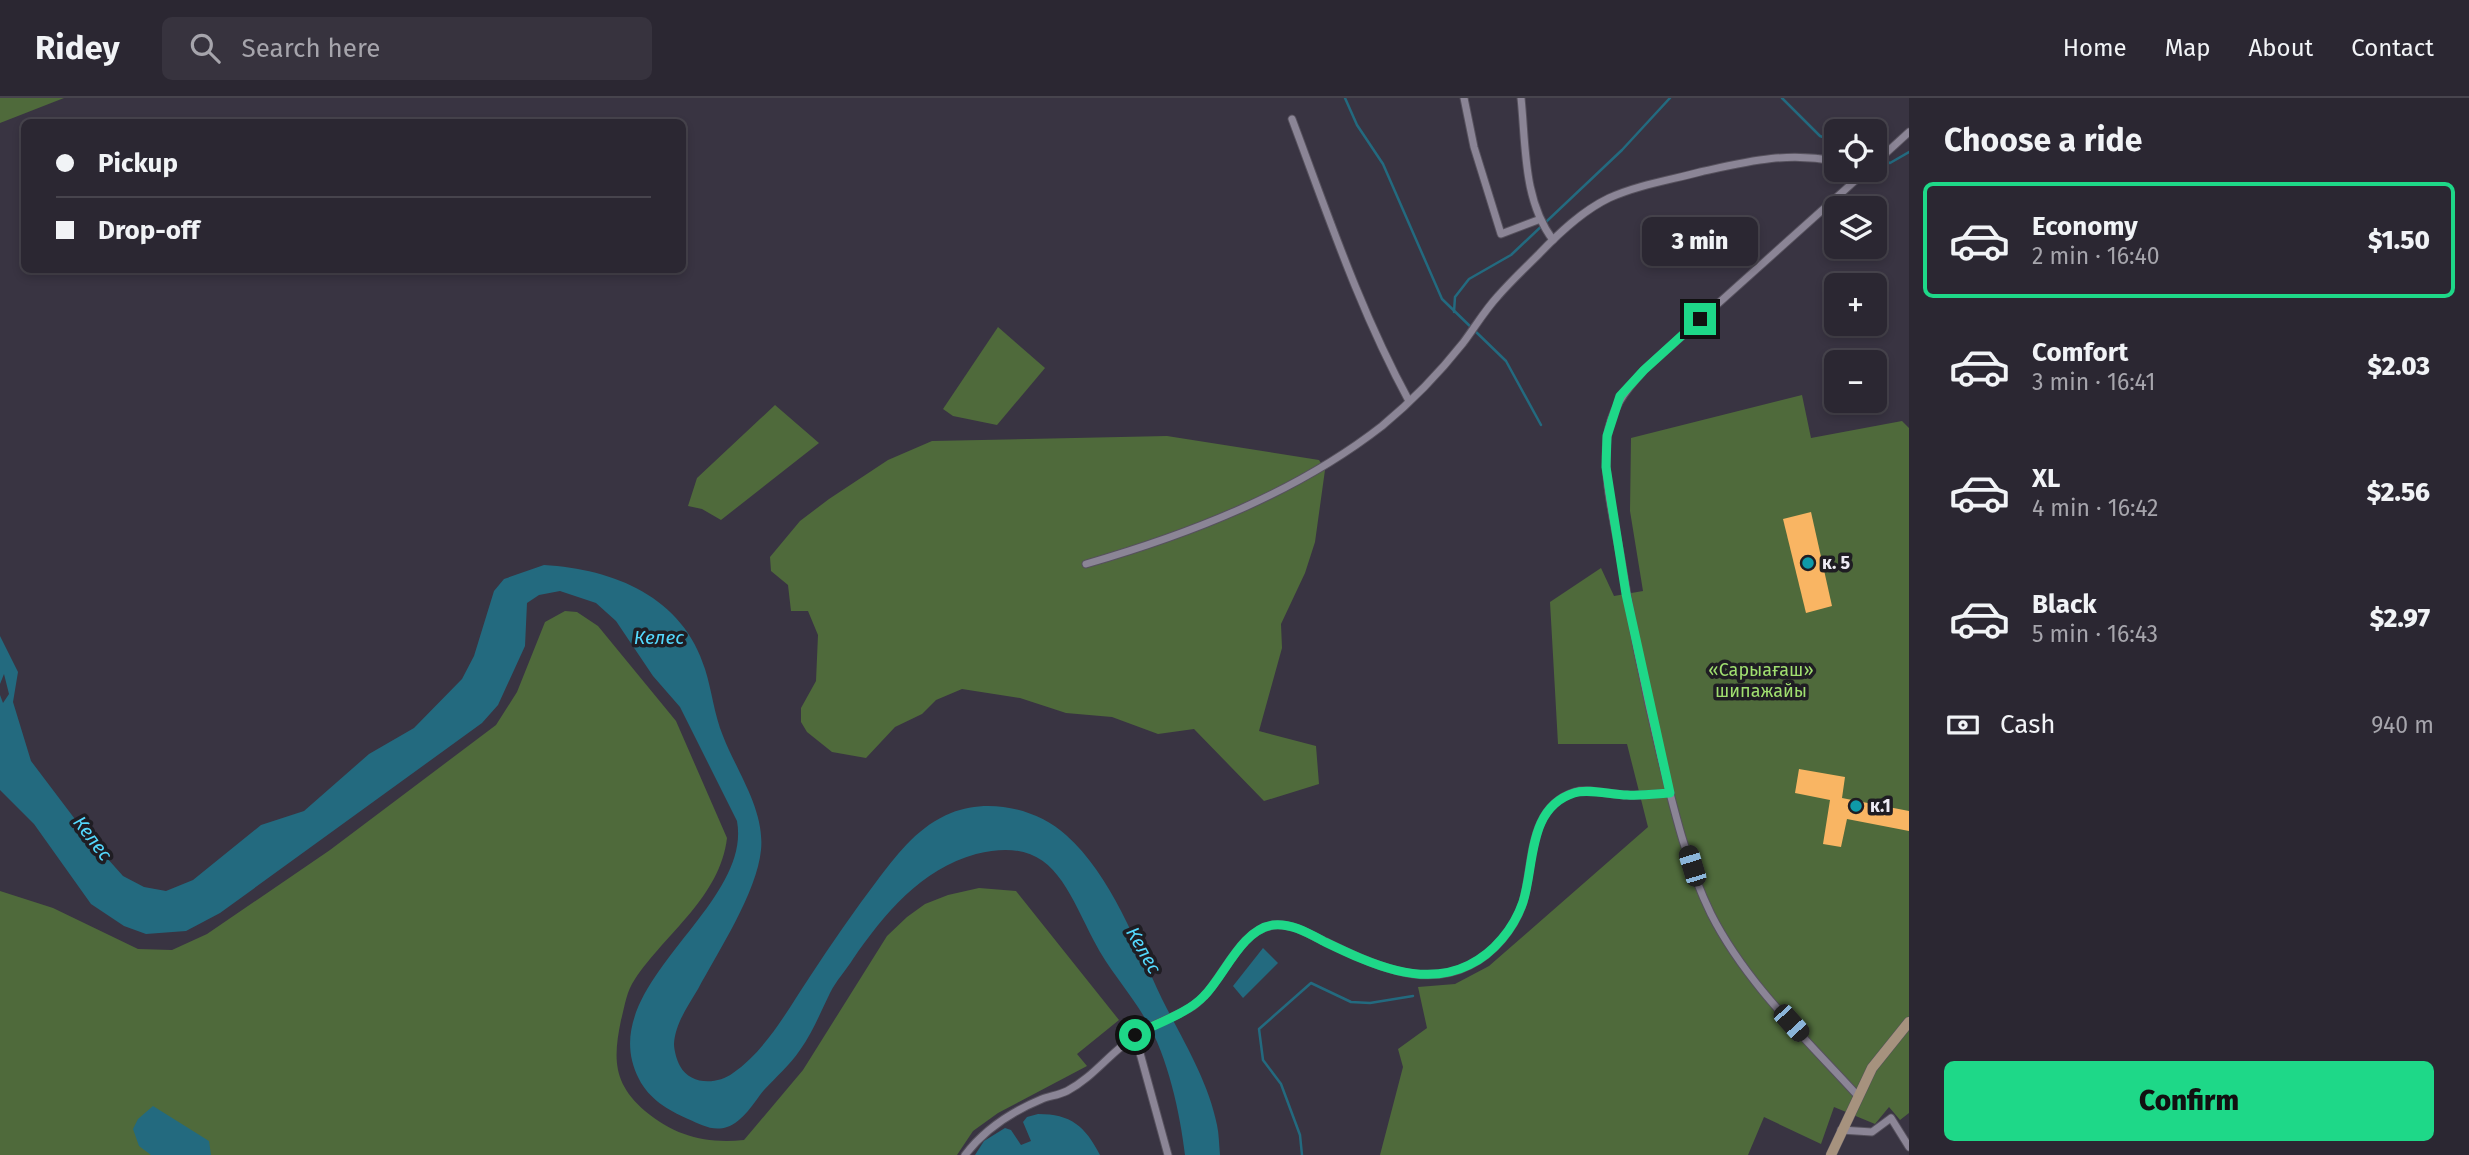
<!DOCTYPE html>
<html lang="en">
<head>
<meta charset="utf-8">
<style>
  :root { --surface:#2b2732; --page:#37333e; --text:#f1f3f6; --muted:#a6a5ac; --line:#47444d; --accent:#1ed888 }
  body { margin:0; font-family:"Fira Sans",sans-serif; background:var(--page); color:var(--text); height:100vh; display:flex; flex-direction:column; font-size:26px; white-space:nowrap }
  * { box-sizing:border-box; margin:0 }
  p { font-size:23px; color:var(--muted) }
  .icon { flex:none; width:38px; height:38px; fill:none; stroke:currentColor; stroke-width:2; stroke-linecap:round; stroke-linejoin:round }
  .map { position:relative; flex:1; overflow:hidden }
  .panel { display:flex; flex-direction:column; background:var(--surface); width:560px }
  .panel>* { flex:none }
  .top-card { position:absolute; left:21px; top:21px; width:665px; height:154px; border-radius:10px; box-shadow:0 4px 10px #0003,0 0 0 2px var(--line); display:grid; align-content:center; height:154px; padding:0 35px; background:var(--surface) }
  .controls { position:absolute; left:1824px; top:21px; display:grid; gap:14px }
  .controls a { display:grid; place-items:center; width:63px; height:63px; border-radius:10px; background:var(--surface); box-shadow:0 4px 10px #0003,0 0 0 2px var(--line); font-size:35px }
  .end { position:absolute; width:32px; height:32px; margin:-16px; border:9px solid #1ed888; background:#111; box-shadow:0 0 0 4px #111 }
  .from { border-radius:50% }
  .bubble { position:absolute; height:49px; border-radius:10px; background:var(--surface); box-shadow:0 4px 10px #0003,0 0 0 2px var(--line); font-size:23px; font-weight:800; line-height:49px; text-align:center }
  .car { position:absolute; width:21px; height:42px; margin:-21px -10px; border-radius:9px; box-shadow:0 0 5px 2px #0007; background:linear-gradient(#222 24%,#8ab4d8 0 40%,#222 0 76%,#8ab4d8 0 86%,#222 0) }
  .top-card b { display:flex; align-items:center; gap:24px; height:66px; font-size:26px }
  .top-card b+b { border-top:2px solid var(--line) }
  .top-card i { width:18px; height:18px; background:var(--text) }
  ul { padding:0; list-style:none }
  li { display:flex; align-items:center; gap:21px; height:116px; margin:0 14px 10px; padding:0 21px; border:4px solid transparent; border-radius:10px }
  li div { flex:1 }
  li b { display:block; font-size:26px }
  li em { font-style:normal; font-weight:800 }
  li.on { border-color:var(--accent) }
  li>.icon { width:63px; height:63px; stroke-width:1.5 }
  h2 { padding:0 35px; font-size:32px; line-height:84px }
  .pay { display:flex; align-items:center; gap:18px; height:77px; padding:0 35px; font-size:26px }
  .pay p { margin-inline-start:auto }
  .primary-button { display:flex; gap:14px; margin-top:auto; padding:14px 35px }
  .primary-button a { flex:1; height:80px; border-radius:10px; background:var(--accent); color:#111; font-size:28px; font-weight:800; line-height:80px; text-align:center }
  header { display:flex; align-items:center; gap:42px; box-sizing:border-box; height:98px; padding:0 35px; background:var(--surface); border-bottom:2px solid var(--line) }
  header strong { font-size:33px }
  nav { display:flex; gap:38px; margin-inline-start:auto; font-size:24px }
  .search { width:490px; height:63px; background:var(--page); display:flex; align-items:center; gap:18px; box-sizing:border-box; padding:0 24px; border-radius:10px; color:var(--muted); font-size:26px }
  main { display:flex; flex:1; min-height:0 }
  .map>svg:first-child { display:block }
  .green { fill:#4f6a3b }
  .water { fill:#236a7f }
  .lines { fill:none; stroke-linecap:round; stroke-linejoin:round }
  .stream { stroke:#236a7f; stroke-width:2.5 }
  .building { fill:#f9b563 }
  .street-casing { stroke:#56515d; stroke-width:9 }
  .secondary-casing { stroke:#56515d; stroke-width:11 }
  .street { stroke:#8b8596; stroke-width:7 }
  .secondary { stroke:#a6927e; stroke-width:10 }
  .route { stroke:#1ed888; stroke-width:9 }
  .culture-dot { fill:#0f9aa8; stroke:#1f1d23; stroke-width:2.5 }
  .labels { text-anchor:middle; stroke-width:7; stroke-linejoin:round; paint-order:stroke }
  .poi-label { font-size:18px; font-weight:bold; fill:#eeebf4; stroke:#1f1d23; text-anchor:start }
  .park-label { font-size:18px; fill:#a0df70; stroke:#1f1d23 }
  .water-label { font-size:19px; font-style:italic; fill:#54d9fe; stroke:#1f1d23 }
</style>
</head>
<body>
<header>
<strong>Ridey</strong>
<div class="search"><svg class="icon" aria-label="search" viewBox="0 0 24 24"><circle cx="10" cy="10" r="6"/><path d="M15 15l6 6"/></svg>Search here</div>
<nav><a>Home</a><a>Map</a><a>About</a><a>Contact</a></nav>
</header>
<main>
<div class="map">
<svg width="1909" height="1057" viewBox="0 0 1909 1057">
  <rect width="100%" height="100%" fill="#393442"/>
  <g class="green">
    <polygon points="0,0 64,0 0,25"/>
    <polygon points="998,229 1045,270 997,327 953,318 943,311"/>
    <polygon points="1802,297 1811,340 1902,323 1909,330 1909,1015 1900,1022 1889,1009 1875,1026 1834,1009 1821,1046 1764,1019 1748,1057 1380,1057 1403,969 1398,951 1427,930 1418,889 1455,886 1489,868 1648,729 1627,646 1558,646 1550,504 1601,470 1614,498 1643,493 1630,413 1631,340"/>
    <polygon points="775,307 819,345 721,422 702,411 688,408 697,380"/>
    <polygon points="1167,338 1319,362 1325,372 1315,444 1305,475 1281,526 1282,550 1259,633 1316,648 1319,686 1264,703 1194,631 1158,636 1112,619 1066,615 1020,600 962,591 936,602 922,616 895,629 866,660 832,654 807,634 801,624 801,610 816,583 818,537 808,513 791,513 788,487 771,473 770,459 800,423 829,401 888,362 932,343"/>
    <path d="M565,513L577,514L598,528L676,623L727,740C720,799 666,835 635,881C626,894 625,908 621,922C613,961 613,985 645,1013C675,1038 706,1046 744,1042L803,972L887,838L907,819L925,806L948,797L979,790L1016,793L1119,922L1077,956L1087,968L998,1015L973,1033L957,1057H0V793L53,810L138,851L172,852L207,836L330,752L496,627L517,594L545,524Z"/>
  </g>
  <g class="water">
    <path d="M544,467C614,471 683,499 705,571C712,593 714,616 723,638C737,674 765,712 761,752C757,794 718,854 698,891C688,908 675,926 674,946C674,952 677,963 680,968C690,987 717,987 733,975C766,952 787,913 809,880C831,846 854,813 879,780C900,753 919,728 951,715C988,700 1036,710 1066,737C1112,778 1136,846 1162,901C1182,941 1208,982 1217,1027C1219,1036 1219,1047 1220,1057H1185C1180,1015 1168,959 1146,922C1130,894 1108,871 1094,843C1065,787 1051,737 976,756C921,771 884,816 853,861C846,872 836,883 830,895C820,915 813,934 800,952C790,967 776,979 764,992C754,1004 743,1024 727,1029C713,1034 700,1026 688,1021C668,1012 649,1001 639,981C591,888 753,811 737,723L680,609L653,578L616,523L596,505L560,493L539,497L527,505L525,548L498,607L482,625L220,815L186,833L146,836L124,828L91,806L34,726L0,692V597L3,605L9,596L4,576L0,586V538L18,574L13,604L31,663L90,741L123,778L144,789L166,793L193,782L261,727L304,713L369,656L414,630L462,581L474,558L494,493L504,481Z"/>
    <polygon points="1263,850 1278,865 1243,900 1233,888"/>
    <polygon points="153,1008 209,1043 211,1057 151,1057 139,1048 133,1031 138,1021"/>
    <path d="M1038,1016C1071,1016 1085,1028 1100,1057H975L984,1043L1005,1030L1011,1032L1021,1047L1031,1043L1023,1024L1027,1019Z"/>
  </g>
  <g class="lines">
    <g class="stream">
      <polyline points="1345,0 1357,27 1383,66 1442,201 1506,263 1541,327"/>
      <polyline points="1782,0 1820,38 1836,44"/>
      <polyline points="1874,59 1890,65 1909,54"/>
      <polyline points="1454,214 1455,199 1469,181 1511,157 1622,52 1670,0"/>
      <polyline points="1302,1057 1300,1037 1281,986 1263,962 1259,931 1311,885 1351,904 1370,905 1413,898"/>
    </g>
  </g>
  <g class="building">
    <polygon points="1811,414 1832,508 1806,515 1783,421"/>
    <polygon points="1799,671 1845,679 1842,700 1909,713 1909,733 1847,721 1841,749 1823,746 1830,702 1795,695"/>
  </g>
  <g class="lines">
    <g class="street-casing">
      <g id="street">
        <polyline points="1464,0 1474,49 1501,136 1538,122"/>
        <path d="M1521,0C1526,48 1523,102 1553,142"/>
        <path d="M1292,21C1328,117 1360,213 1409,303"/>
        <polyline points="1874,66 1909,34"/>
        <path d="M1086,466C1190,436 1296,395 1382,328C1411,304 1440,274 1463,245C1475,229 1485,212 1498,198C1511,183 1525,170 1539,156C1559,135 1582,113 1609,100C1638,87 1670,82 1700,74C1750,63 1785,54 1836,63"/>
        <polyline points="1135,937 1168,1057"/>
        <path d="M1857,997C1805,940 1746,885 1711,816C1687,767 1674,712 1661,659C1645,592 1631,524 1620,456C1613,418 1603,379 1607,341C1610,312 1625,293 1644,272L1867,72"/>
        <polyline points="1841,1032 1872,1034 1891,1020 1909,1049"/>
        <path d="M965,1057C984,1032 1013,1013 1042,1001C1050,998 1059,997 1067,993C1094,979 1111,953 1137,937C1154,925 1176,919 1193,908C1223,887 1236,832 1274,827C1292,825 1308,836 1324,843C1368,864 1422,892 1470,867C1494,855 1515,830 1523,804C1534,767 1527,709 1575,694C1588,690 1612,697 1627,697C1641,698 1656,696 1670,695"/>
      </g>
    </g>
    <g class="secondary-casing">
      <polyline id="secondary" points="1831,1057 1872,970 1909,924"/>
    </g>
    <use href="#street" class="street"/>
    <use href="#secondary" class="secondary"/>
  </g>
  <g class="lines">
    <path class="route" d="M1135,937C1157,925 1187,916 1204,898C1225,877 1241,832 1273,827C1291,825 1308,835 1323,843C1367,864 1421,891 1469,867C1494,855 1514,830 1523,804C1535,767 1527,710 1574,695C1588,690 1612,697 1627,697C1641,698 1656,696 1670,695L1626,496L1606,369L1607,338L1620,298L1644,272L1700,221"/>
  </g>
  <g class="culture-dot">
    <circle cx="1808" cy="465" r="7"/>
    <circle cx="1856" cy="708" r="7"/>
  </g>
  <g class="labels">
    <g class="poi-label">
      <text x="1822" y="471">к. 5</text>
      <text x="1870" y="714">к.1</text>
    </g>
    <g class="park-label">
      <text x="1761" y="578">«Сарыағаш»<tspan x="1761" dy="21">шипажайы</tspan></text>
    </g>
    <g class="water-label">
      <text x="659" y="546">Келес</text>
      <text transform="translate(93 740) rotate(53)" y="7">Келес</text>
      <text transform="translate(1144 852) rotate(60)" y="7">Келес</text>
    </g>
  </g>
</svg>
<div class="controls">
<a><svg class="icon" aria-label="locate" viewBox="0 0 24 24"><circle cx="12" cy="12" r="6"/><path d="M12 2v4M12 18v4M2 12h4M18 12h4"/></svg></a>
<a><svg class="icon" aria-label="layers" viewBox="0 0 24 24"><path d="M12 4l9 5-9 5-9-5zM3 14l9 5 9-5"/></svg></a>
<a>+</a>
<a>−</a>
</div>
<i class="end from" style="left:1135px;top:937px"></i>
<i class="end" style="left:1700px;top:221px"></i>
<div class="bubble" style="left:1642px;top:119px;width:116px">3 min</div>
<i class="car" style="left:1692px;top:768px;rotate:343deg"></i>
<i class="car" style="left:1791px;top:925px;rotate:138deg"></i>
<div class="top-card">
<b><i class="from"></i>Pickup</b>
<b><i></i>Drop-off</b>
</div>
</div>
<section class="panel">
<h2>Choose a ride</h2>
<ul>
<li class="on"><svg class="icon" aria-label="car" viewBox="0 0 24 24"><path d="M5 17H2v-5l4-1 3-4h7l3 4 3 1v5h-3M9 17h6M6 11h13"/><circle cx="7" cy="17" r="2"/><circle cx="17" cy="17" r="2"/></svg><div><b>Economy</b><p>2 min · 16:40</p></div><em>$1.50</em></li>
<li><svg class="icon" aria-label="car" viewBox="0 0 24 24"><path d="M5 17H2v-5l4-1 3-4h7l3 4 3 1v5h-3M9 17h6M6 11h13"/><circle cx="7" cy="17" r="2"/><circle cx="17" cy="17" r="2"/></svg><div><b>Comfort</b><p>3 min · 16:41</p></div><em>$2.03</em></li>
<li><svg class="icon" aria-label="car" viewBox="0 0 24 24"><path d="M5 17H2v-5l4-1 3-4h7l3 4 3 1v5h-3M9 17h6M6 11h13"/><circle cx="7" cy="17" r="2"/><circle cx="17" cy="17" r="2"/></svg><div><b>XL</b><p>4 min · 16:42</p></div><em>$2.56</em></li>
<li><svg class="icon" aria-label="car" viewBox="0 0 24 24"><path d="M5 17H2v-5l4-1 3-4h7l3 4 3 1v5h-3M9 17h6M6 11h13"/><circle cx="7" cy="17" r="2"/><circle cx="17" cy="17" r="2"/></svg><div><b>Black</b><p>5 min · 16:43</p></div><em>$2.97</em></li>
</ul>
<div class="pay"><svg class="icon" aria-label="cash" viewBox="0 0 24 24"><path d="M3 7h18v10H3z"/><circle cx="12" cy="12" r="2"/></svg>Cash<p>940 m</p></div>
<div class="primary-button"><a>Confirm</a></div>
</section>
</main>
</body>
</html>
